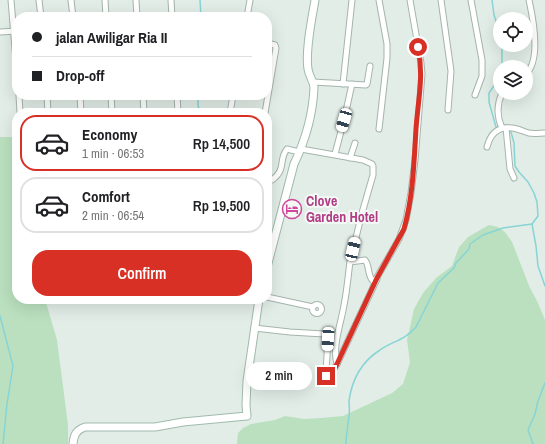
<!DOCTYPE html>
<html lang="en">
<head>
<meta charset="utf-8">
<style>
  :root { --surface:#fff; --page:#f6f6f6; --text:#202124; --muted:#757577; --line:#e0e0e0; --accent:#d93025 }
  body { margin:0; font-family:"Archivo Narrow",sans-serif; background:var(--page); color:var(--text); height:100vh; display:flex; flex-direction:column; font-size:15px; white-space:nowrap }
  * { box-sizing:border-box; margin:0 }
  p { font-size:13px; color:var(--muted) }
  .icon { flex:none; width:22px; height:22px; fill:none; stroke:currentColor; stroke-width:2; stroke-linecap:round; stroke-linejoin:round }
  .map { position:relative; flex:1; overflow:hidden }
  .drawer { position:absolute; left:12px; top:108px; width:260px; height:196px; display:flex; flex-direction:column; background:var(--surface); border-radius:16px; box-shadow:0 4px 16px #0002 }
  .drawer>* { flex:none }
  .top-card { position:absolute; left:12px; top:12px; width:260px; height:88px; border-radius:16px; box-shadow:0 4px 16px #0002; display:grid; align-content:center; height:88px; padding:0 20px; background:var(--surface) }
  .controls { position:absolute; left:493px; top:12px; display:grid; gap:8px }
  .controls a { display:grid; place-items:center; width:40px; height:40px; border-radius:50%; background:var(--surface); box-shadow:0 4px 16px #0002; font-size:20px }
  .end { position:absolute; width:18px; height:18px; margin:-9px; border:5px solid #d93025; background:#fff; box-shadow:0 0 0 2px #fff }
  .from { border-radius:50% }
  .bubble { position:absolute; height:28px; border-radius:14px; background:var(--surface); box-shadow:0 4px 16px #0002; font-size:13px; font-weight:600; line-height:28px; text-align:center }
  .car { position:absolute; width:12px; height:24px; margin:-12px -6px; border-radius:5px; box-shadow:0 0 3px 1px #0007; background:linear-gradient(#fff 24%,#345 0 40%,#fff 0 76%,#345 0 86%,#fff 0) }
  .top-card b { display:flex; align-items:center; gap:14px; height:38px; font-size:15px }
  .top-card b+b { border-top:1px solid var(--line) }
  .top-card i { width:10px; height:10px; background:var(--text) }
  ul { padding:7px 0 0; list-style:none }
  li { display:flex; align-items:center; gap:12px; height:56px; margin:0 8px 6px; padding:0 12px; border:2px solid var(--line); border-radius:16px }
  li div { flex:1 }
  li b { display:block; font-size:15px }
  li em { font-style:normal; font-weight:600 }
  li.selected { border-color:var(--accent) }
  li>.icon { width:36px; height:36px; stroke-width:1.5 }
  .action { display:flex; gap:8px; margin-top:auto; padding:8px 20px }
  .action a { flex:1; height:46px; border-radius:16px; background:var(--accent); color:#fff; font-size:16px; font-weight:600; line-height:46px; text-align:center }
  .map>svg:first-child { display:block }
  .green { fill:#bae0bf }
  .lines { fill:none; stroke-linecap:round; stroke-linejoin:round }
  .stream { stroke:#87d4d5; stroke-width:1.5 }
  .street-casing { stroke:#a4b5ad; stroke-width:7 }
  .secondary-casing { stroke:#a0baad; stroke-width:9 }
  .street { stroke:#fff; stroke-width:5 }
  .secondary { stroke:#fff; stroke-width:7 }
  .route { stroke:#d93025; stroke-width:5 }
  .labels { text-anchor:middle; stroke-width:4; stroke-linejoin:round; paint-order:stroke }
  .hotel-label { font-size:14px; font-weight:bold; fill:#b23c85; stroke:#f3f9f5; text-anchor:start }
</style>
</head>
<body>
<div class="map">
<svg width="545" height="444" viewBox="0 0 545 444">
  <rect width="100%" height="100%" fill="#e2ede7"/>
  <g class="green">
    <polygon points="0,137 17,137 17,299 45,299 57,340 68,425 68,444 0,444"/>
    <polygon points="489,225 498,227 505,232 512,242 530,288 538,303 545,320 545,444 237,444 238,433 243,428 251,424 275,420 285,416 304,419 321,418 343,416 392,393 403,384 410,362 407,340 414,309 423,293 436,278 452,266 459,247 468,237"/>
  </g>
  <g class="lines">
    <g class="stream">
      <polyline points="200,0 201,17"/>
      <polyline points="492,0 494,15 500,33"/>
      <polyline points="502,67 502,45"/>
      <polyline points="198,95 198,105 200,113"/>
      <polyline points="498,129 496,127 489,102 489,93 500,77"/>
      <polyline points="532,224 536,246 538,266 545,286"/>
      <polyline points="0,316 13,366 7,404 3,444"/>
      <path d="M346,444C346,435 348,425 349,416C350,411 349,406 349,401C352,379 361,362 380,350C393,341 405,340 416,327L438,283L454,268L456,263L469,249L470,244L483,235L503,228L532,224L538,216L537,202L534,193L528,182L519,172L515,166L514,143L511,132L508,130L501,131"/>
      <polyline points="533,444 528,430 535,414 538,401 545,383"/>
    </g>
    <g class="street-casing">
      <g id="street">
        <polyline points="11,0 17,73"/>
        <polyline points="39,0 41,17"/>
        <polyline points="71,0 73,17"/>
        <polyline points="105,0 106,17"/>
        <polyline points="136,0 137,17"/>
        <polyline points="171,0 172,17"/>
        <polyline points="441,0 451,71 448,110"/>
        <polyline points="471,0 482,60 482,76 475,95"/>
        <polyline points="247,17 250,0"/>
        <polyline points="0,32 17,31"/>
        <path d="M526,74C541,60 533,18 529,0"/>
        <polyline points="313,82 366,85 367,84 370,66"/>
        <polyline points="343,84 352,0"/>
        <path d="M502,93C497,104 497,117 502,128"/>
        <polyline points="19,95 20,113"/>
        <polyline points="47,95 48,113"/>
        <polyline points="80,95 81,113"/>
        <polyline points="111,95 112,113"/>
        <polyline points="143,95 144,113"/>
        <polyline points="177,95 178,113"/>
        <polyline points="230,113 233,95"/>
        <polyline points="265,113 276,48 275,45 267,43"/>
        <polyline points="506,128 510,169 514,178"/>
        <polyline points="379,129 387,58 387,44 379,0"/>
        <path d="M487,147C491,131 501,125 517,129C521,130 525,132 529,133C534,134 540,133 545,133"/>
        <path d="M301,149L363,160L372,164L373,166V175L362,213L350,262L365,260C370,266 367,275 373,281L376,279L399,239L406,220L411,193L415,160L422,74L421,63L410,0"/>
        <polyline points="335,154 344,120 352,84"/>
        <polyline points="350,158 355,143"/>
        <path d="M267,178L272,180C287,169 278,160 287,149L299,152"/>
        <polyline points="267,297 313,307"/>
        <circle cx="317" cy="309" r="4.5"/>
        <polyline points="254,328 290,332 324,334 327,336 328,339 326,372 327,376 328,378 337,364 377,279"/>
        <path d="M337,364C332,346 341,324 344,305C347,291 348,276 350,262"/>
      </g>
    </g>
    <g class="secondary-casing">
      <g id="secondary">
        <path d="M267,267L294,164C306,139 313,114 314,87C313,80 309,76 308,69C305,51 312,18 315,0"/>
        <path d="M73,444C74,435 76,430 85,427H155L183,422L247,416L246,405L247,381L259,299"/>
      </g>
    </g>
    <use href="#street" class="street"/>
    <use href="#secondary" class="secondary"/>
  </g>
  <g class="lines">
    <path class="route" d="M326,376L328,378L330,377L337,364L377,278L404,229C413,197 414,163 416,129C418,100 424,77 418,47"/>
  </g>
  <defs>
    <g id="hotel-ring" transform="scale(1)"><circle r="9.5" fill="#f3f9f5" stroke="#d1479c" stroke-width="1.5"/><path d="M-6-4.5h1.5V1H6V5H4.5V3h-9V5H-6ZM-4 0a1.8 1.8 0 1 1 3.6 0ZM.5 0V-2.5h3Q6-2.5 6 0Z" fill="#d1479c"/></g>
  </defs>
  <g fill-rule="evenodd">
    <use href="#hotel-ring" x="292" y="209"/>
  </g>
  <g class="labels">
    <g class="hotel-label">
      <text x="306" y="206">Clove<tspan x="306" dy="16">Garden Hotel</tspan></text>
    </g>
  </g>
</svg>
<div class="controls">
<a><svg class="icon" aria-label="locate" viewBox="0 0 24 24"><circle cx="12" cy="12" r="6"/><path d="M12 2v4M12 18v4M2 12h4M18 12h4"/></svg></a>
<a><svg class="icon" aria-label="layers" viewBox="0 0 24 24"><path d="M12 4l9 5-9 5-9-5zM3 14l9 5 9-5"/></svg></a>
</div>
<i class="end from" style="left:418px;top:47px"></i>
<i class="end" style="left:326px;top:376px"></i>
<div class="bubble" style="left:246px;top:362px;width:66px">2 min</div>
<i class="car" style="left:344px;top:120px;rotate:196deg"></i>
<i class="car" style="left:353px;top:249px;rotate:13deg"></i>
<i class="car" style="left:328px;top:339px;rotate:183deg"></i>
<div class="top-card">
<b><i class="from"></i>jalan Awiligar Ria II</b>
<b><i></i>Drop-off</b>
</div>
<section class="drawer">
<ul>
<li class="selected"><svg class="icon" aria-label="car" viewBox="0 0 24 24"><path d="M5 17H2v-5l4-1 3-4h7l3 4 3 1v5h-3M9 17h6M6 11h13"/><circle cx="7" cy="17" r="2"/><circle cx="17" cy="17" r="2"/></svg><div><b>Economy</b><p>1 min · 06:53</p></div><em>Rp 14,500</em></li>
<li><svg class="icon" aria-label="car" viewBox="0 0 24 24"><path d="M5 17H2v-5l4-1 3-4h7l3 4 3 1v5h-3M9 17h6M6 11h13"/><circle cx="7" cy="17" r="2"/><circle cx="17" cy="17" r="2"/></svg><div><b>Comfort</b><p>2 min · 06:54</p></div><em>Rp 19,500</em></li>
</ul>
<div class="action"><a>Confirm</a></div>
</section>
</div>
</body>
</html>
